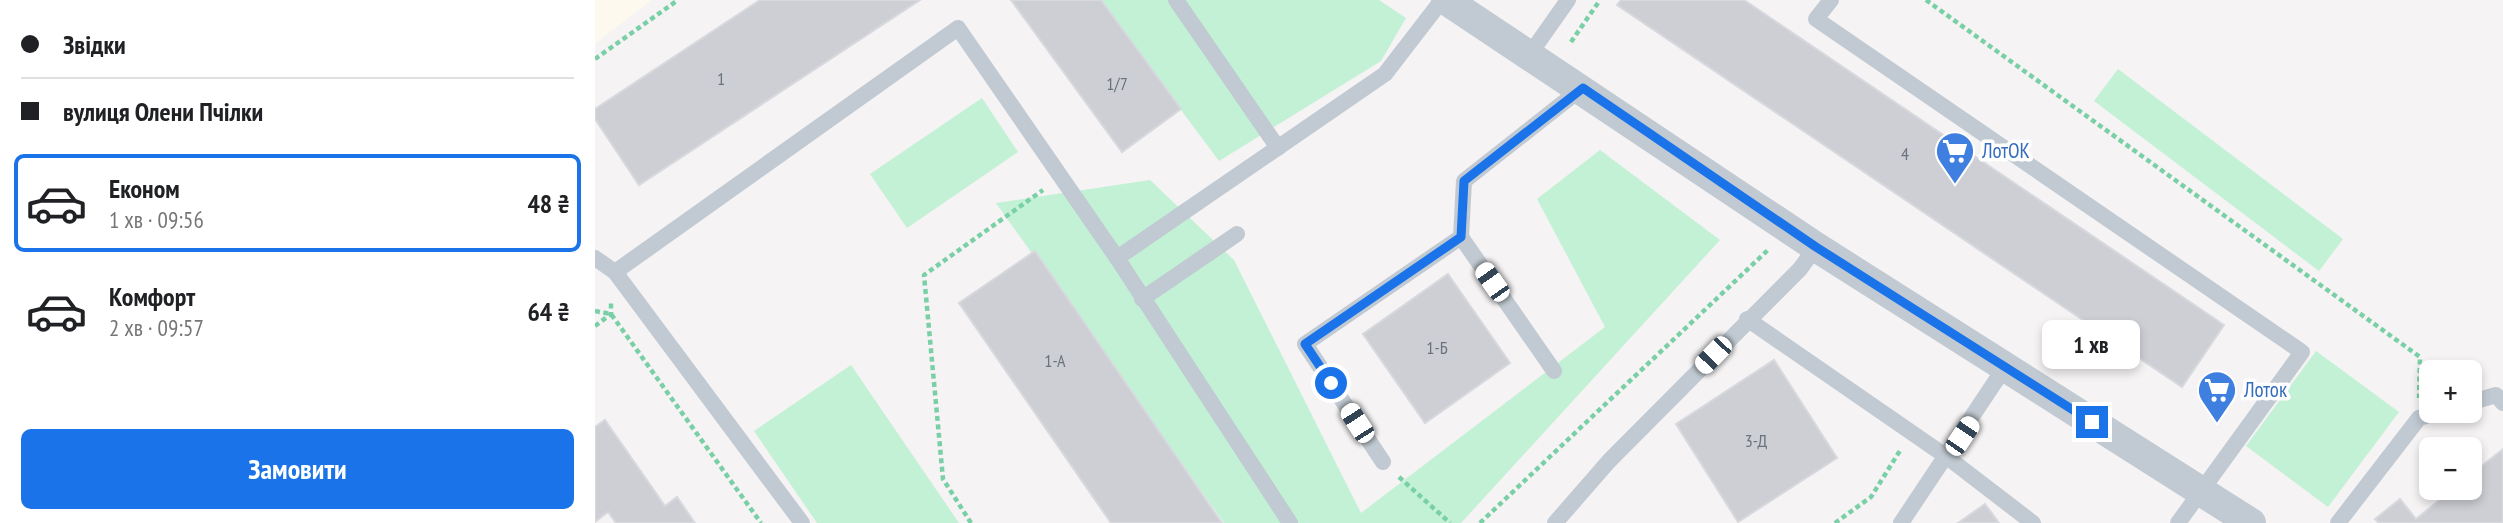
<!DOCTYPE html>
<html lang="uk">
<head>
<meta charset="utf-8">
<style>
  :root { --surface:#fff; --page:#f6f6f6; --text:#202124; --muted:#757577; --line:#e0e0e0; --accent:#1a73e8 }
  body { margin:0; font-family:"PT Sans Narrow",sans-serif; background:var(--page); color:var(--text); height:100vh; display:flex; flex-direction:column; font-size:26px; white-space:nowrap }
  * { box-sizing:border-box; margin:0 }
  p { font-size:23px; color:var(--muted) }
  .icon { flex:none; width:38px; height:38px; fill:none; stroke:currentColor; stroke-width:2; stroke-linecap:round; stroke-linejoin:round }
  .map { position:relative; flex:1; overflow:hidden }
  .panel { display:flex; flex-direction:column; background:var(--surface); width:595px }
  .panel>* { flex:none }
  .banner { display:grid; align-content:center; height:154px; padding:0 21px; background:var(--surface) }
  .buttons { position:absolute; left:1824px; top:360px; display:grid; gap:14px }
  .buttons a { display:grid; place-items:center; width:63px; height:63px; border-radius:10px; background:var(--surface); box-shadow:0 4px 10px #0003; font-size:35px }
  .end { position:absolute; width:32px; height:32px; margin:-16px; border:9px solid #1a73e8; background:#fff; box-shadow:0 0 0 4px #fff }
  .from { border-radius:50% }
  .bubble { position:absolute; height:49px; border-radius:10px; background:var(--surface); box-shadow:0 4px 10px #0003; font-size:23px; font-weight:700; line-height:49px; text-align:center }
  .car { position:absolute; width:21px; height:42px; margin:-21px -10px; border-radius:9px; box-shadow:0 0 5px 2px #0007; background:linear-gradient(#fff 24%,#345 0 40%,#fff 0 76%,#345 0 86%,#fff 0) }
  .banner b { display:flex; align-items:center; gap:24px; height:66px; font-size:26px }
  .banner b+b { border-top:2px solid var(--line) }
  .banner i { width:18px; height:18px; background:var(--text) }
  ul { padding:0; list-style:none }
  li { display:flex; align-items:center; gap:21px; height:98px; margin:0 14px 10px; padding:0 7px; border:4px solid transparent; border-radius:10px }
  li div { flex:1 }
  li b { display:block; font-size:26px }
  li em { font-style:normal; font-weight:700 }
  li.selected { border-color:var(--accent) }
  li>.icon { width:63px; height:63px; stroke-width:1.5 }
  .cta { display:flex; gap:14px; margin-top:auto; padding:14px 21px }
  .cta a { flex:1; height:80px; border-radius:10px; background:var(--accent); color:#fff; font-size:28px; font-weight:700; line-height:80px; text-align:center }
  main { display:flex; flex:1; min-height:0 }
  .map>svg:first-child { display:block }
  .commercial { fill:#fdf9ef }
  .green { fill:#c3f1d5 }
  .building { fill:#cdcfd5; stroke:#d7d9de; stroke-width:2 }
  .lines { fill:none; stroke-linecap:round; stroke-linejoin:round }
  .path { stroke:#7ad0a6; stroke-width:4.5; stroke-dasharray:5 3.5; stroke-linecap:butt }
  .service { stroke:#c1cad2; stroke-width:16 }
  .minor { stroke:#c1cad2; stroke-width:30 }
  .route { stroke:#1a73e8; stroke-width:9 }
  .labels { text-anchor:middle; stroke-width:7; stroke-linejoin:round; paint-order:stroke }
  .number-label { font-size:18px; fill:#6b747e }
  .shop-label { font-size:21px; fill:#366cbe; stroke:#fff; text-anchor:start }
</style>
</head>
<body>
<main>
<section class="panel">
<div class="banner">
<b><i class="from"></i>Звідки</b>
<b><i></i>вулиця Олени Пчілки</b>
</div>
<ul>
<li class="selected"><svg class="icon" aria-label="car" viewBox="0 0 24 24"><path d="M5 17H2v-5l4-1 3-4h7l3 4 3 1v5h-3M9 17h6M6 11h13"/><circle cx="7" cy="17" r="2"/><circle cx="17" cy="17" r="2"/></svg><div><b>Економ</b><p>1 хв · 09:56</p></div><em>48 ₴</em></li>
<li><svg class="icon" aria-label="car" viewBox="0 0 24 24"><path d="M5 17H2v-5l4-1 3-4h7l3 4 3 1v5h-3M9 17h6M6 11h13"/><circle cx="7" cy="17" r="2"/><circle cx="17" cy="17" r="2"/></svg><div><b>Комфорт</b><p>2 хв · 09:57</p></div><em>64 ₴</em></li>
</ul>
<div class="cta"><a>Замовити</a></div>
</section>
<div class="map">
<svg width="1908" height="523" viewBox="0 0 1908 523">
  <rect width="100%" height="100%" fill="#f5f3f3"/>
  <polygon class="commercial" points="0,0 57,0 0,44"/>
  <g class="green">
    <polygon points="504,0 784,0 811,18 786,61 624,161"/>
    <polygon points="1523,69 1748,239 1724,271 1499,101"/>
    <polygon points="387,98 423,152 312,228 275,174"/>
    <polygon points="1005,150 1125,240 866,523 629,523 401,203 555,180 639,260 766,513 1010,327 942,199"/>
    <polygon points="1721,351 1804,412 1733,507 1651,446"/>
    <polygon points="256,365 364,523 222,523 159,431"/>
  </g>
  <g class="building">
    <polygon points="165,0 325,0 44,185 0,119 0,109"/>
    <polygon points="416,0 506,0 586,109 527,152"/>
    <polygon points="1026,0 1149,0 1629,325 1587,387 1022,5"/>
    <polygon points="440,251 480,309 627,523 516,523 364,303"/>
    <polygon points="853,274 915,363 830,423 768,334"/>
    <polygon points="1179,360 1242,458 1143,522 1081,424"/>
    <polygon points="10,420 70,506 82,497 100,523 21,523 13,512 0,522 0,427"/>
    <polygon points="1908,449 1908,523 1784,523 1780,519 1805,499 1821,519 1859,488 1874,488 1874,476"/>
    <polygon points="1390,504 1404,523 1363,523"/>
  </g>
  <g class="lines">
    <g class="path">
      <polyline points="1331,0 1825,357 1824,398"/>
      <polyline points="976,42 1005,0"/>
      <polyline points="0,59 83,0"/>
      <polyline points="0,311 16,314 166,523"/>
      <polyline points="0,326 16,314 16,303"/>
      <polyline points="804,477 855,523"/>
      <polyline points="376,523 348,479 329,275 448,190"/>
      <polyline points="885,523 1174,249"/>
      <polyline points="1240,523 1276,497 1306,449"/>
    </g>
    <g class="service">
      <polyline points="581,0 683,148"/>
      <polyline points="1236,0 1221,19 1707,352 1583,523"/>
      <polyline points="935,54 973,0"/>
      <polyline points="866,237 959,371"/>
      <polyline points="0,258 20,272 207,523"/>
      <polyline points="522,258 790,74 847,0"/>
      <polyline points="20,272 363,28 522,258 695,523"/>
      <polyline points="547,299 642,234"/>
      <polyline points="1152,319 1352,457 1438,523"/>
      <polyline points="1874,403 1901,395 1908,403"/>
      <polyline points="788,462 710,344 866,237 869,181 987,88"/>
      <polyline points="960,523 1014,461 1205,269 1221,247"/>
      <polyline points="1306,523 1410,367"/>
      <polyline points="1743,523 1824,418 1847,411"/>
    </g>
    <polyline class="minor" points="851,0 1221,247 1656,523"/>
  </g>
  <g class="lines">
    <polyline class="route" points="736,383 710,344 866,237 869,181 988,88 1221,247 1497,422"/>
  </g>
  <defs>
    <g id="supermarket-pin" transform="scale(2.0125)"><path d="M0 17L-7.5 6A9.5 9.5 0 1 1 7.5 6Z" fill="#3f7fe0" stroke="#fff"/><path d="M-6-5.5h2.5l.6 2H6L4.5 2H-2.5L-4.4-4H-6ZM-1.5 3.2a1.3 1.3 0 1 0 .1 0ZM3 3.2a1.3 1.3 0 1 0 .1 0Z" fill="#fff"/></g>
  </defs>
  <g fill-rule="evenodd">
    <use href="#supermarket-pin" x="1360" y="151"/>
    <use href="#supermarket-pin" x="1622" y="390"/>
  </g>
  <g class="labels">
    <g class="number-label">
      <text x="126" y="85">1</text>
      <text x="522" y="90">1/7</text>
      <text x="1310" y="160">4</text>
      <text x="842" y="354">1-Б</text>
      <text x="460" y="367">1-А</text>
      <text x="1161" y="447">3-Д</text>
    </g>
    <g class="shop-label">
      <text x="1387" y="158">ЛотОК</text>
      <text x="1649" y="397">Лоток</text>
    </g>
  </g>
</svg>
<div class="buttons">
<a>+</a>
<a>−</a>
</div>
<i class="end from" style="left:736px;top:383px"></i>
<i class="end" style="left:1497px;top:422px"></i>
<div class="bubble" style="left:1447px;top:320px;width:98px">1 хв</div>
<i class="car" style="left:897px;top:282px;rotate:325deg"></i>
<i class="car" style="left:1118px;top:355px;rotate:224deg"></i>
<i class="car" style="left:762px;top:423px;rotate:327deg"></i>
<i class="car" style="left:1367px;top:436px;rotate:34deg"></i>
</div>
</main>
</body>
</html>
